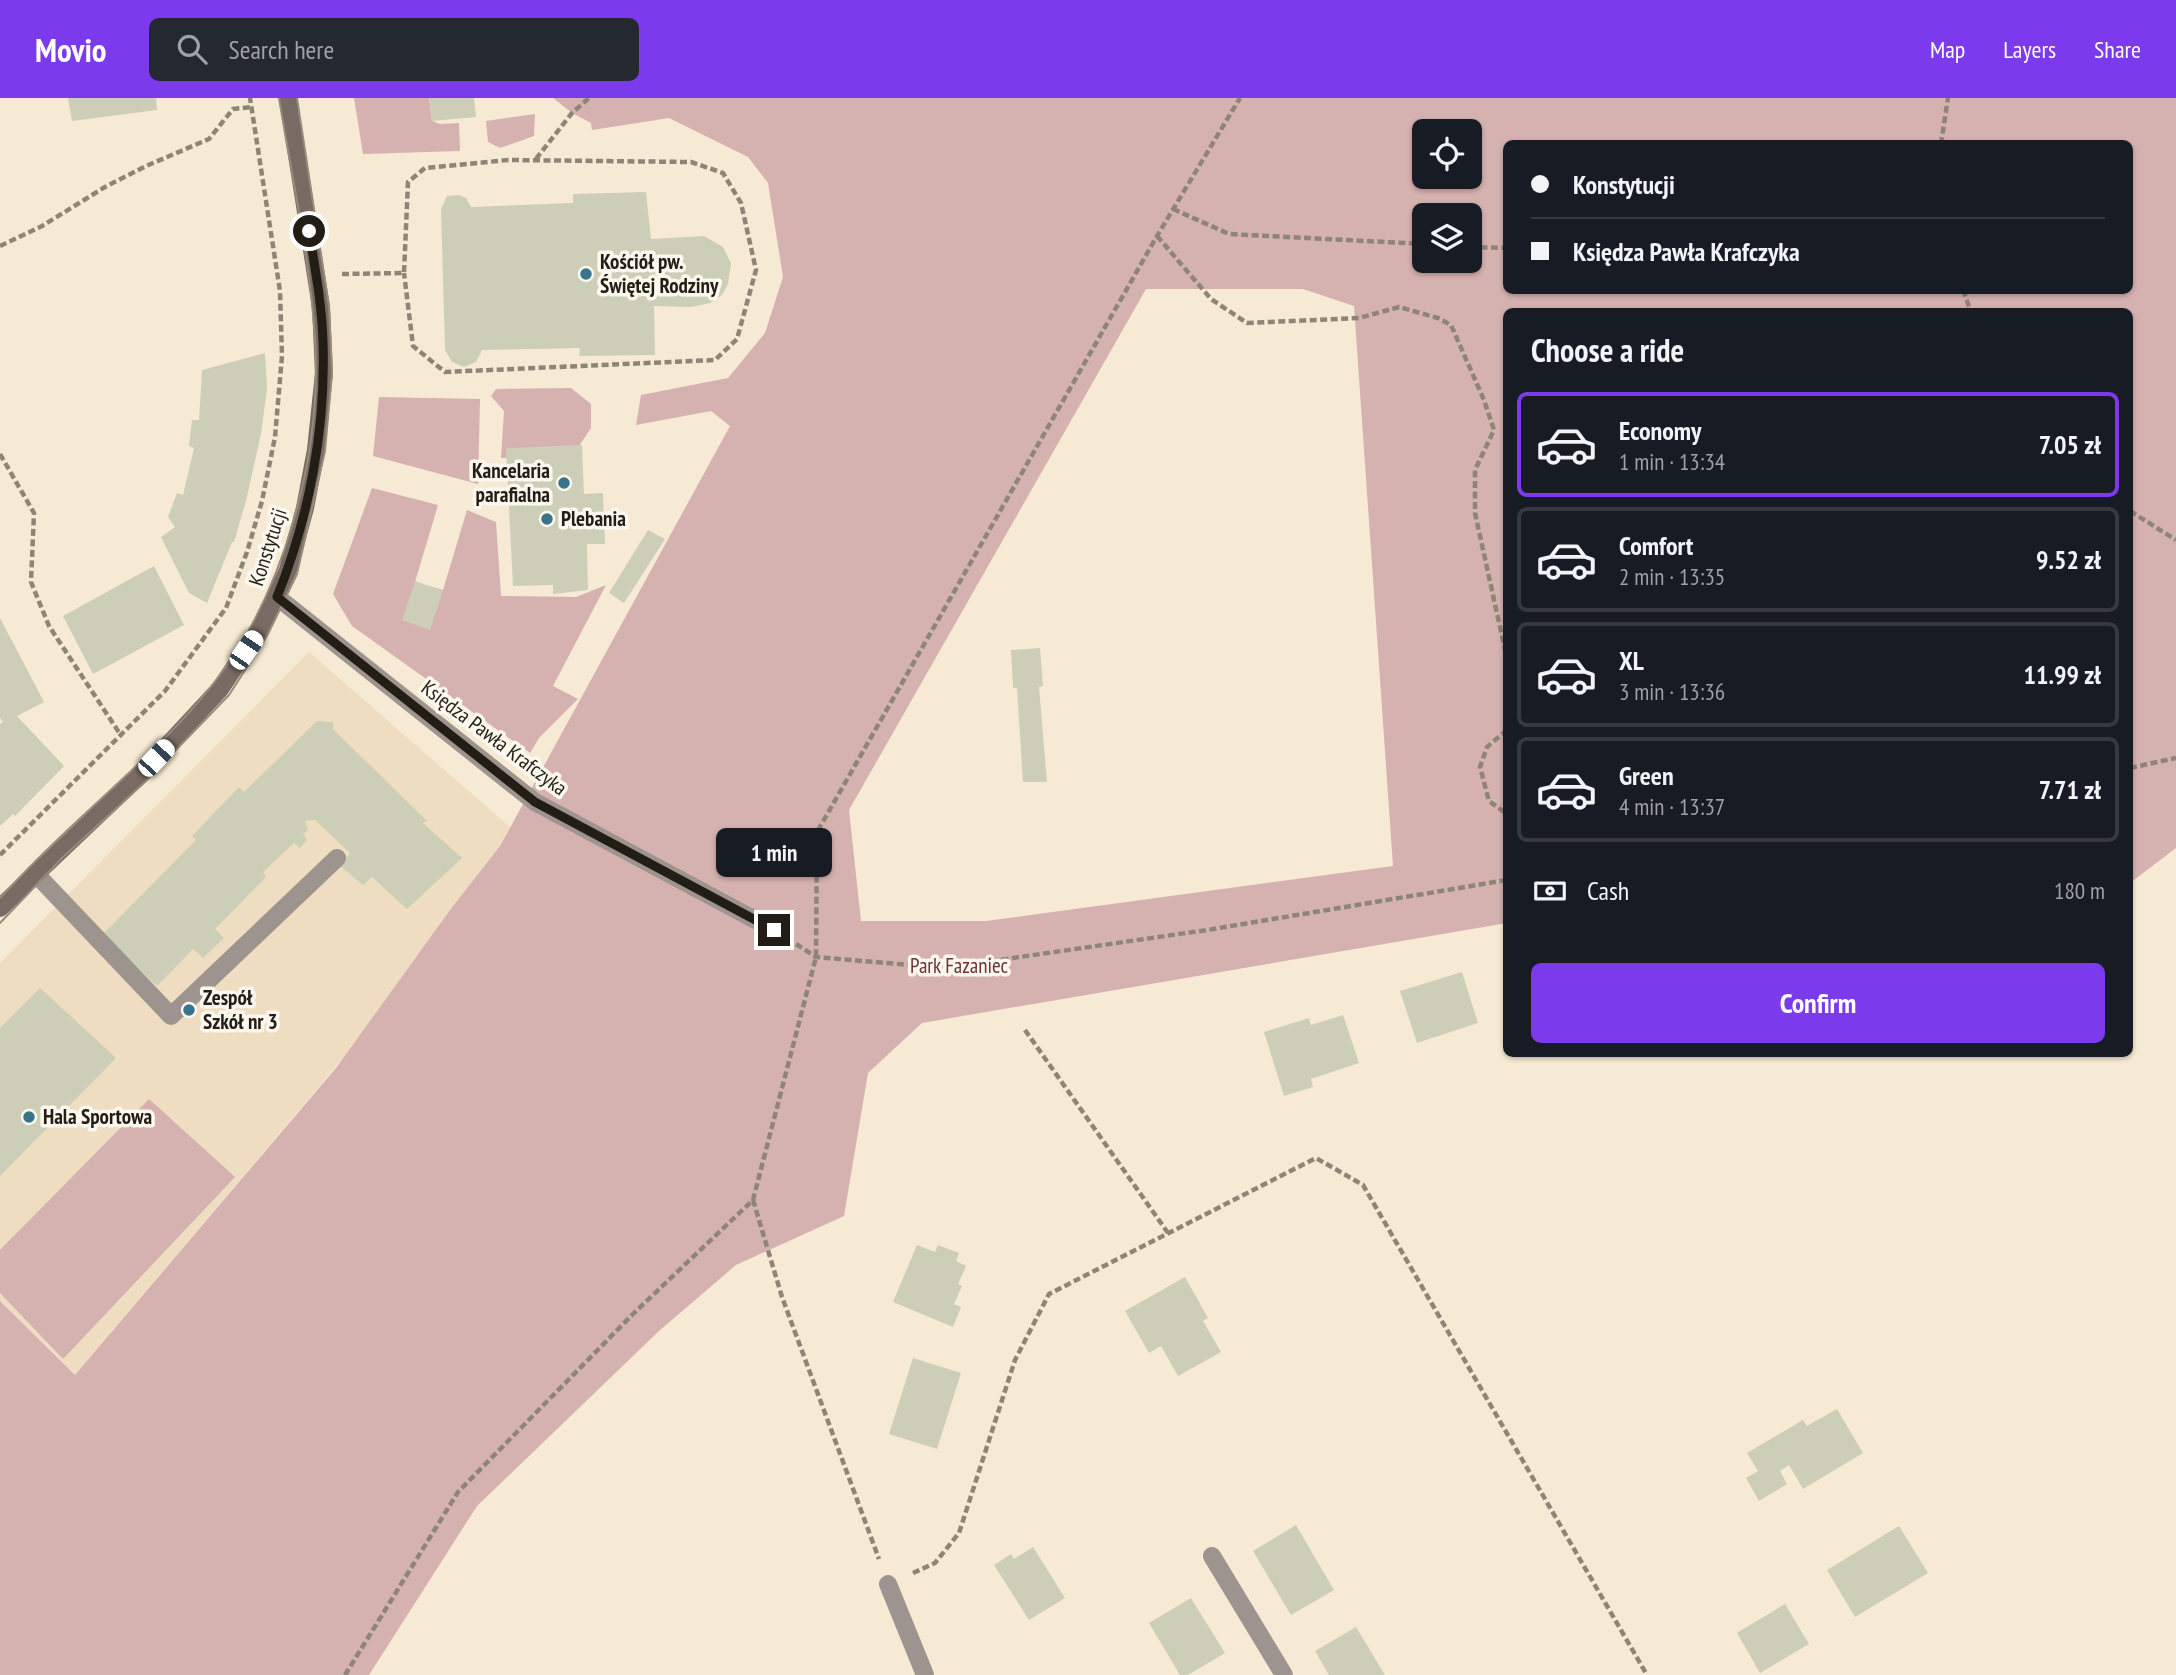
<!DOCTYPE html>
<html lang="en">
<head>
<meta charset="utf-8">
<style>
  :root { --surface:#171b24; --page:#242831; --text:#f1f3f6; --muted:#9ea1a6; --line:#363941; --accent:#7c3aed }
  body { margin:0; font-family:"PT Sans Narrow",sans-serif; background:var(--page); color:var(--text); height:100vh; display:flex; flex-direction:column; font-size:26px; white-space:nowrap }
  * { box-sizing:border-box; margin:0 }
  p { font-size:23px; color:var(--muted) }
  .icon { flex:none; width:38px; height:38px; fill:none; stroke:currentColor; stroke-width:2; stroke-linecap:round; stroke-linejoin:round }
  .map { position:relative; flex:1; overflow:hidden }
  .drawer { position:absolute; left:1503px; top:210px; width:630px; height:749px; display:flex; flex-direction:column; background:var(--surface); border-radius:10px; box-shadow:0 2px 5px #0004 }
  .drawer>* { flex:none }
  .hud { position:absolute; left:1503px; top:42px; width:630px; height:154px; border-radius:10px; box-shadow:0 2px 5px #0004; display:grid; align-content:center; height:154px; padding:0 28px; background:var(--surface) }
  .tools { position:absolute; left:1412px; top:21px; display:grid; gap:14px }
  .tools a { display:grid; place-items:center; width:70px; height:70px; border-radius:10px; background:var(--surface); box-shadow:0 2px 5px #0004; font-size:35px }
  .end { position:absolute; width:32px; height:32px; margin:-16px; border:9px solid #221d15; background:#fff; box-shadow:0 0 0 4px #fff }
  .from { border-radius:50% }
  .bubble { position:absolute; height:49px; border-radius:10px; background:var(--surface); box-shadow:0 2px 5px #0004; font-size:23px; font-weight:700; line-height:49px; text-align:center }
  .car { position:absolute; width:21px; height:42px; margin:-21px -10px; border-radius:9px; box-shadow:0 0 5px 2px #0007; background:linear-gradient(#fff 24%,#345 0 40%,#fff 0 76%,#345 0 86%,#fff 0) }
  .hud b { display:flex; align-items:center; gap:24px; height:66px; font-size:26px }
  .hud b+b { border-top:2px solid var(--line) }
  .hud i { width:18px; height:18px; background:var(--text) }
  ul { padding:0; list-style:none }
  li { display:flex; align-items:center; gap:21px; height:105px; margin:0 14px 10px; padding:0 14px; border:4px solid var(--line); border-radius:10px }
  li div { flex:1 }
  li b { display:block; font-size:26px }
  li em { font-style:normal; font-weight:700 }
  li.on { border-color:var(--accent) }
  li>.icon { width:63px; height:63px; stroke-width:1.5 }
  h2 { padding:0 28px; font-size:32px; line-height:84px }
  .pay { display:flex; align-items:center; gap:18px; height:77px; padding:0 28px; font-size:26px }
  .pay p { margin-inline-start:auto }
  .action { display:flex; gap:14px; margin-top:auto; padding:14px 28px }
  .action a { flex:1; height:80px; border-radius:10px; background:var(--accent); color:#fff; font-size:28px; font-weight:700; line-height:80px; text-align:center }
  header { display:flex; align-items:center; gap:42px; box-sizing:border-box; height:98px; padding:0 35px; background:var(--accent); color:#fff }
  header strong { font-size:33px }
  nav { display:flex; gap:38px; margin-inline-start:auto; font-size:24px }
  .search { width:490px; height:63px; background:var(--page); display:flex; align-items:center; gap:18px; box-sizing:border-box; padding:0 24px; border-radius:10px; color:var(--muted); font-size:26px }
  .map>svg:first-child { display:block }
  .built { fill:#eeddc1 }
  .green { fill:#d5b1af; fill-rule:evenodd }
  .building { fill:#cdceb7 }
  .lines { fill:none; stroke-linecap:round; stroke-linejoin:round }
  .path { stroke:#8e8576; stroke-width:4.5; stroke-dasharray:7 3.5; stroke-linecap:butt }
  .lane { stroke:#9e948f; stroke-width:18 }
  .secondary { stroke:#796b63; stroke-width:18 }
  .tram { stroke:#958c7c; stroke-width:2 }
  .route { stroke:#221d15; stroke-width:9 }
  .poi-dot { fill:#38748b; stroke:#fdf8ef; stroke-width:2.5 }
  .labels { text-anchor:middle; stroke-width:7; stroke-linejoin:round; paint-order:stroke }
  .poi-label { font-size:21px; font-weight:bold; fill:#221d15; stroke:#fdf8ef; text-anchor:start }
  .street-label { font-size:21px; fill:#221d15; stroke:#fdf8ef }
  .park-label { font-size:21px; fill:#6c3232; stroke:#fdf8ef }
</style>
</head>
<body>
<header>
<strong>Movio</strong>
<div class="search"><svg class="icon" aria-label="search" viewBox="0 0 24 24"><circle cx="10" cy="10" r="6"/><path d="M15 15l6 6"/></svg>Search here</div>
<nav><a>Map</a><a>Layers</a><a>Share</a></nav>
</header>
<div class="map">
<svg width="2176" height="1577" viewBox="0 0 2176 1577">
  <rect width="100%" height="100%" fill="#f7ead4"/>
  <polygon class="built" points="309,554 510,729 500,748 450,812 344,959 75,1277 0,1203 0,865"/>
  <g class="green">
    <polygon points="354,0 429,0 432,23 440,26 459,25 460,53 363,56"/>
    <path d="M553,0H2176V750L2130,785V214H1507V825L922,925L868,975L844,1118L736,1167L659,1233L477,1408L369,1577H0V1203L75,1277L336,970L450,812L500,748L730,328L711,313L636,327L641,297L728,280L765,235L783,179L768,85L748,59L669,20L592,32L591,25L572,15ZM1424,33H1470V79H1424ZM1507,46H2130V192H1507ZM1424,117H1470V163H1424ZM1146,191H1303L1354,208L1393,768L986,823H861L849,712Z"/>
    <polygon points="535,16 534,38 500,50 488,44 486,23"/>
    <polygon points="571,290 591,306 591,330 573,357 501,360 504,313 491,298 496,291"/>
    <polygon points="379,299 480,301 478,386 373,358"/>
    <polygon points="372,390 438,407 415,484 443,492 467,412 496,424 501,498 576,499 606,487 553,588 578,601 539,640 530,655 352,528 333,496"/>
    <polygon points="149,1001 235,1079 63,1261 0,1195 0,1152"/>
  </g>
  <g class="building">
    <polygon points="68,0 156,0 157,12 72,23"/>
    <polygon points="429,0 474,0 476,19 432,23"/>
    <polygon points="646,94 651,141 704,138 723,149 731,165 728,186 722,197 710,205 691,209 654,208 655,257 579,258 580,250 482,252 476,264 464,269 452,264 445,252 441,111 447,98 459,97 466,100 471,109 573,105 573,96"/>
    <polygon points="265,255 267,291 261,336 246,403 234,444 232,444 207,505 189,495 161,439 175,429 168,419 177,395 183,397 194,350 189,348 192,322 199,322 202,272"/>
    <polygon points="582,347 584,396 603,395 605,446 587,446 588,492 553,496 553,487 513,488 506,350"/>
    <polygon points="648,432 665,441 624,505 609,495"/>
    <polygon points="154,468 184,527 93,576 63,518"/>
    <polygon points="415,483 443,493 430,532 402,522"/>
    <polygon points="0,520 44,604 17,618 64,668 15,718 13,716 0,728 0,626 3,624 0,620"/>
    <polygon points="1040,550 1043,588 1039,589 1047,684 1023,684 1017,590 1013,590 1011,552"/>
    <polygon points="317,623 333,624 333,631 427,723 423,725 462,760 407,811 372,779 363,787 340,768 350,755 315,722 305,723 308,732 303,736 307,742 300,750 294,745 263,774 266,779 215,831 224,840 203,860 193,851 157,888 102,837 196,742 192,738 239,689 244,694"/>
    <polygon points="1462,874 1478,925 1417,945 1400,893"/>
    <polygon points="40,890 116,960 0,1078 0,930"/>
    <polygon points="1343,917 1359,965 1311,981 1313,989 1284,998 1264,934 1309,920 1311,927"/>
    <polygon points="917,1147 935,1154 938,1147 959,1155 956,1163 966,1168 958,1186 962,1188 954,1206 961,1209 953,1229 893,1204"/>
    <polygon points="1185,1179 1208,1220 1203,1223 1221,1254 1178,1278 1161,1248 1149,1255 1125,1213"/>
    <polygon points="913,1260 961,1275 937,1351 889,1336"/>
    <polygon points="1837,1311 1863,1355 1803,1391 1789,1367 1780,1373 1787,1386 1759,1403 1746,1380 1758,1373 1747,1355 1803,1322 1807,1328"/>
    <polygon points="1296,1427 1334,1492 1291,1517 1253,1453"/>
    <polygon points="1899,1428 1928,1475 1855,1519 1827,1472"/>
    <polygon points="1033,1449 1065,1500 1029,1522 994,1467 1011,1456 1014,1461"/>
    <polygon points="1191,1500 1225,1555 1188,1577 1180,1577 1149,1525"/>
    <polygon points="1785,1506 1809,1546 1760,1575 1737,1535"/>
    <polygon points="1356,1529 1385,1577 1329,1577 1315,1553"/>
  </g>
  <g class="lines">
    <g class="path">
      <polyline points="1941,46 1948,0"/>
      <polyline points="536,61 572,15 589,0"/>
      <polyline points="1173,111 1229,136 1424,146"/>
      <polyline points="1157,138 1211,201 1247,225 1359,220 1399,209 1438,220 1451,227 1484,302 1494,332 1475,372 1475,415 1507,561"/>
      <polyline points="0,148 42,128 105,89 146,68 209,41 233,11 252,9"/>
      <polyline points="1470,149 1507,150"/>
      <polyline points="342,176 404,175 408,84 425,70 508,62 691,64 723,75 741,105 756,172 737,241 715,262 445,274 413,248 404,175"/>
      <polyline points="1963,192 1971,214"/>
      <polyline points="0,356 34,415 31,484 49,528 120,636"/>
      <polyline points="2130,413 2176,442"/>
      <polyline points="1507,632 1487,649 1480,669 1489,703 1507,716"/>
      <polyline points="2130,670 2176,660"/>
      <polyline points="0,757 165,593 226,510 247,454 262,403 275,339 282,258 280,193 250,0"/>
      <polyline points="796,846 816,859 910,867 985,864 1207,832 1507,782"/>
      <polyline points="1025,932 1168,1135"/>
      <polyline points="753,1102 782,1199 879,1461"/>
      <polyline points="913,1475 935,1465 959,1435 1015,1262 1049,1196 1316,1060 1363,1087 1647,1577"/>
      <polyline points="345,1577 458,1394 635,1214 753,1102 816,859 817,734 1157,138 1240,0"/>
    </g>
    <g class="lane">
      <polyline points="277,499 535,704 774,832"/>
      <polyline points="35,775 171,918 337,760"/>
      <polyline points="1212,1458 1284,1577"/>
      <polyline points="888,1486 925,1577"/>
    </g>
    <polyline class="secondary" points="0,810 140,677 220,591 259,533 288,472 305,410 316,352 324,275 321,209 288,0"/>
    <g class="tram">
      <path d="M0,800C17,782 34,764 52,747C106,694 166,646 213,586C285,495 322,356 315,241C310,160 292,80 279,0"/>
      <polyline points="0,825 63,759 145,684 229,597 267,538 297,476 325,353 332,275 329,209 297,0"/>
    </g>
  </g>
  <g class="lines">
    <path class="route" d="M309,133C315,170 322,207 323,244C326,330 309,420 277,499L535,704L774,832"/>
  </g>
  <g class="poi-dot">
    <circle cx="586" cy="176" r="7"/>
    <circle cx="564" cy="385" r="7"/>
    <circle cx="547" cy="421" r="7"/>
    <circle cx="189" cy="912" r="7"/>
    <circle cx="29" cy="1019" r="7"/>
  </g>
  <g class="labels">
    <g class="poi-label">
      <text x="600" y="171">Kościół pw.<tspan x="600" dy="24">Świętej Rodziny</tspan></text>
      <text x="550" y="380" text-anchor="end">Kancelaria<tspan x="550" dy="24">parafialna</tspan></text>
      <text x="561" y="428">Plebania</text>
      <text x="203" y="907">Zespół<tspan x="203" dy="24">Szkół nr 3</tspan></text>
      <text x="43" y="1026">Hala Sportowa</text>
    </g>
    <g class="street-label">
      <text transform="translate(268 449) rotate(-72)" y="7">Konstytucji</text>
      <text transform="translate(494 640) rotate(37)" y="7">Księdza Pawła Krafczyka</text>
    </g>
    <g class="park-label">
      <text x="959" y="875">Park Fazaniec</text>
    </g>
  </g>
</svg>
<div class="tools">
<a><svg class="icon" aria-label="locate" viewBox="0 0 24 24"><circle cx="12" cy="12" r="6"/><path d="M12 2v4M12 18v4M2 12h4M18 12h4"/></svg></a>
<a><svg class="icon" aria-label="layers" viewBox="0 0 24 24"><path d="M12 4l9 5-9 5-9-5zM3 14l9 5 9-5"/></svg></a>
</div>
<i class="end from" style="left:309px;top:133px"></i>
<i class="end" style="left:774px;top:832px"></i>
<div class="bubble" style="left:716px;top:730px;width:116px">1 min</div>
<i class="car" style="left:246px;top:552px;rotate:34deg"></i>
<i class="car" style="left:156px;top:660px;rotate:43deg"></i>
<div class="hud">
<b><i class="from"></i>Konstytucji</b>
<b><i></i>Księdza Pawła Krafczyka</b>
</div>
<section class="drawer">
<h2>Choose a ride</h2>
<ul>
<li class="on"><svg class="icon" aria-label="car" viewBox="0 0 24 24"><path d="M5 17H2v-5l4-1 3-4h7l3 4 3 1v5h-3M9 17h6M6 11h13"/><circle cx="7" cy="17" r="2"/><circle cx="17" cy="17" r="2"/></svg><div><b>Economy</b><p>1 min · 13:34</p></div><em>7.05 zł</em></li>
<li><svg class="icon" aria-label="car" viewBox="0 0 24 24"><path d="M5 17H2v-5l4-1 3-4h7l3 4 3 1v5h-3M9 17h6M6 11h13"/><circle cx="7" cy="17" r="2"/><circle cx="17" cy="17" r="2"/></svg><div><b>Comfort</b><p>2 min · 13:35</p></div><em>9.52 zł</em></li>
<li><svg class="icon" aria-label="car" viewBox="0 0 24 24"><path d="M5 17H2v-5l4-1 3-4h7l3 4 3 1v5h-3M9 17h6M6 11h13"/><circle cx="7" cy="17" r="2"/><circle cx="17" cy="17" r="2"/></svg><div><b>XL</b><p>3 min · 13:36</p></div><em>11.99 zł</em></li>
<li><svg class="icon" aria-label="car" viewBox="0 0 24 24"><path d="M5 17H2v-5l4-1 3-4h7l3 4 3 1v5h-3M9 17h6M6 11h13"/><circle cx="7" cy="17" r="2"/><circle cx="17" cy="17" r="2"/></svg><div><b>Green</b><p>4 min · 13:37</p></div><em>7.71 zł</em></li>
</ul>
<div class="pay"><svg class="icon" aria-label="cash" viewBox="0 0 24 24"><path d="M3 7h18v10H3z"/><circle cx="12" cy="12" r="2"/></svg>Cash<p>180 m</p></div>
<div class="action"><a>Confirm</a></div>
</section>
</div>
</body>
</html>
